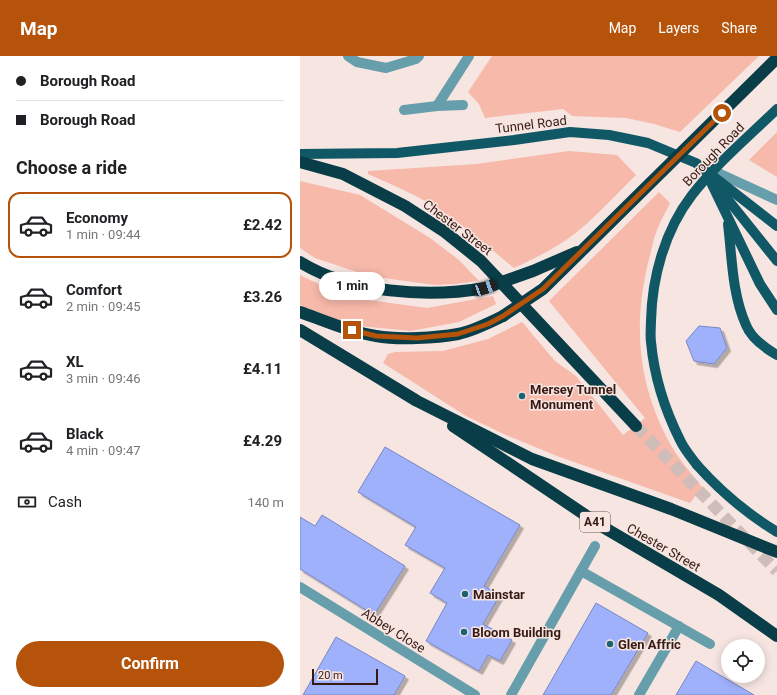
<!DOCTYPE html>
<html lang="en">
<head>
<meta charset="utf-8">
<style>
  :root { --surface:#fff; --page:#f6f6f6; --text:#202124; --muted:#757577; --line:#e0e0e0; --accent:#b45309 }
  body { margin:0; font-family:Roboto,sans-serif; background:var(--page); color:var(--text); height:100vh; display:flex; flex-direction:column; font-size:15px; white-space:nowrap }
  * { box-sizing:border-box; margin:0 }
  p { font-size:13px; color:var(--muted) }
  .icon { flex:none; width:22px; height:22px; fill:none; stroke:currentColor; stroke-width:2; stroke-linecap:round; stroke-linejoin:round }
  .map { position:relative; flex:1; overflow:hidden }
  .sheet { display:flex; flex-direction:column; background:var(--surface); width:300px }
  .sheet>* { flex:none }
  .guide { display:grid; align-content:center; height:88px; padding:0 16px; background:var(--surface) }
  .controls { position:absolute; left:421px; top:583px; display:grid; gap:8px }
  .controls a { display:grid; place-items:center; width:44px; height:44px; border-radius:50%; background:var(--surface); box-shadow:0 2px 10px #0003; font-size:20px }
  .scale { position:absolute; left:12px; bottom:10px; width:66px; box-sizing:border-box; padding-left:4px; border:2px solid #371a13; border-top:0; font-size:11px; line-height:14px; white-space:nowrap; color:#371a13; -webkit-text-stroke:3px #f6e5e1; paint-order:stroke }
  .end { position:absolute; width:18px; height:18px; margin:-9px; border:5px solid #b45309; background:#fff; box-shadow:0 0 0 2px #fff }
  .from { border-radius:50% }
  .bubble { position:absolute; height:28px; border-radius:14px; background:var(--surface); box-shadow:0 2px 10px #0003; font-size:13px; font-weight:700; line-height:28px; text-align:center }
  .car { position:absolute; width:12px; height:24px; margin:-12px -6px; border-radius:5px; box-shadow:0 0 3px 1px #0007; background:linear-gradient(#222 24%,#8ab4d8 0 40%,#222 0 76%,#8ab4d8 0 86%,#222 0) }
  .guide b { display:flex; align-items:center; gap:14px; height:38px; font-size:15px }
  .guide b+b { border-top:1px solid var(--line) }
  .guide i { width:10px; height:10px; background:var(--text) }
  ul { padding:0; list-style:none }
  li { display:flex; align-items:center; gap:12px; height:66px; margin:0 8px 6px; padding:0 8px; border:2px solid transparent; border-radius:12px }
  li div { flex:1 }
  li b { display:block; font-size:15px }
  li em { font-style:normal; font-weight:700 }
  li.current { border-color:var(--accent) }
  li>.icon { width:36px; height:36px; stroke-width:1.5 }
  h2 { padding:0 16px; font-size:18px; line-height:48px }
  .pay { display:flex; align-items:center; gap:10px; height:44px; padding:0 16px; font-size:15px }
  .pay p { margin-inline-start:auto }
  .cta { display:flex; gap:8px; margin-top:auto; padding:8px 16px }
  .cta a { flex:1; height:46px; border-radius:24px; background:var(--accent); color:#fff; font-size:16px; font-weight:700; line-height:46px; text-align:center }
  header { display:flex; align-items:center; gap:24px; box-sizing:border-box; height:56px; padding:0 20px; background:var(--accent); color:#fff }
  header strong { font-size:19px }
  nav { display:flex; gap:22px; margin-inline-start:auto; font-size:14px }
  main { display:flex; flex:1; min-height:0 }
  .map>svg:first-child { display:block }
  .green { fill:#f6b9aa }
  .building { fill:#a0b1fc; stroke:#7786c6; filter:url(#shadow) }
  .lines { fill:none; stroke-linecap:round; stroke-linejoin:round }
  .highway-tunnel { stroke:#d0bcb8; stroke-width:12; stroke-dasharray:12 6; stroke-linecap:butt }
  .minor { stroke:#669eab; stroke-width:10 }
  .major { stroke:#105866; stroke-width:10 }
  .highway { stroke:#093e48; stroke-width:12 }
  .major-bridge { stroke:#105866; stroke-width:10 }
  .highway-bridge { stroke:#093e48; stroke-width:12 }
  .route { stroke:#b45309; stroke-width:5 }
  .poi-dot { fill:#1a6371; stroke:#f6e5e1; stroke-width:1.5 }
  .labels { text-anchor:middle; stroke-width:3; stroke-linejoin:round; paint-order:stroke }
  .shield { fill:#f6e5e1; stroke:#705751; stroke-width:1 }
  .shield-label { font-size:12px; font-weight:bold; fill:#371a13 }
  .street-label { font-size:13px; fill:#371a13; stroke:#f6e5e1 }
  .poi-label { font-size:13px; font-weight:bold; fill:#371a13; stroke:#f6e5e1; text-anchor:start }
</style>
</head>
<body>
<header>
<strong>Map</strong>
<nav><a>Map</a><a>Layers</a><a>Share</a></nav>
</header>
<main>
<section class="sheet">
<div class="guide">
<b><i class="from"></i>Borough Road</b>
<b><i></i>Borough Road</b>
</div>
<h2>Choose a ride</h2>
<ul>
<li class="current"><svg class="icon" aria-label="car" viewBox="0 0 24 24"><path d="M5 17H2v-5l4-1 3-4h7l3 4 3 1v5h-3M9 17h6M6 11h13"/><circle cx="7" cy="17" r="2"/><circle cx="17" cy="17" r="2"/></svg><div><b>Economy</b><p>1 min · 09:44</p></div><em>£2.42</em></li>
<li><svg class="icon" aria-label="car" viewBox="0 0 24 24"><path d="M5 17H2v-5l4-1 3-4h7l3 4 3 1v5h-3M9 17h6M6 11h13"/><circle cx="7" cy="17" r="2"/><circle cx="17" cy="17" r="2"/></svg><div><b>Comfort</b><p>2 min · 09:45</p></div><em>£3.26</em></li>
<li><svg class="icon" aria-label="car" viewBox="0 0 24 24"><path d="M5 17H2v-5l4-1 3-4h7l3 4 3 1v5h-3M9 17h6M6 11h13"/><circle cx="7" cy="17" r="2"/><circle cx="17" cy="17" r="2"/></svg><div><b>XL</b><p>3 min · 09:46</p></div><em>£4.11</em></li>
<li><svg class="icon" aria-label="car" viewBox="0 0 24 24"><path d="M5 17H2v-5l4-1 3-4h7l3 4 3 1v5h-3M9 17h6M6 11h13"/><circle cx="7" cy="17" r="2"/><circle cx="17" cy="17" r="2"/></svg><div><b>Black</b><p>4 min · 09:47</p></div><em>£4.29</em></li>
</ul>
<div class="pay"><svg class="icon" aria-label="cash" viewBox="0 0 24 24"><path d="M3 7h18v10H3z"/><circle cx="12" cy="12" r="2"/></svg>Cash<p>140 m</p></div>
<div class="cta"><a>Confirm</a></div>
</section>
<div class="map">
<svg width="477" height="639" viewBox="0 0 477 639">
  <defs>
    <filter id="shadow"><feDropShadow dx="3.5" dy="3.5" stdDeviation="0" flood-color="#0004"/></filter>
  </defs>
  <rect width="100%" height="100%" fill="#f6e5e1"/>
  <g class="green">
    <polygon points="192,0 459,0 380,76 354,68 326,62 272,60 263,53 185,62 179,48 168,36"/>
    <polygon points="477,76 477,121 449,104"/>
    <path d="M269,95L317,99L336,119C314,140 291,167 266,184C250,195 231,204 214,212C187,190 161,166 131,148C111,137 89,127 68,118V115L177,108Z"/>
    <polygon points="0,125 60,139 130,182 159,204 179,225 155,228 135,229 69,220 15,202 0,192"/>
    <path d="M359,136L370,147C366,156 360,165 357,174C353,183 352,194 349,203C333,267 337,325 368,384C377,401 390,416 402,431L390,447L257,400L206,379L166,360L83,307L88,298L95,296L143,295L188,283L222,266L255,305L276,320L323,379L345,362L249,245Z"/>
    <polygon points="0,219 12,225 54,242 127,252 193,240 196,248 159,266 110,275 60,270 28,261 0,249"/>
  </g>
  <g class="building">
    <polygon points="399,270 420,272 427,292 414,308 394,305 386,285"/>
    <polygon points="85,391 220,469 184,530 200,539 183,568 212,584 200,605 188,599 179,615 126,585 147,547 130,537 145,512 105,489 116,471 58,436"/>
    <polygon points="22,459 105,510 74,559 0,513 0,461 15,470"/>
    <polygon points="296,547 348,577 311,639 243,639"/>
    <polygon points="36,581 105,620 94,639 3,639"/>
    <polygon points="396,605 454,639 376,639"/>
  </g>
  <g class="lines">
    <polyline class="highway-tunnel" points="336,370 477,515"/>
    <g class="minor">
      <polyline points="48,0 57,6 86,12 116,3 119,0"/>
      <polyline points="137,50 169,0"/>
      <polyline points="104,54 137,50 163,49"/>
      <polyline points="405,111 477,144"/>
      <polyline points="281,515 410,588"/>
      <polyline points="0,531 175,639"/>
      <polyline points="211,639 295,490"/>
      <polyline points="339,639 379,570"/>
    </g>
    <g class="major">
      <polyline points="0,98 97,97 214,84 270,76 309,79 348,87 396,107 477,170"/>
      <polyline points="406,116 460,228 477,254"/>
      <polyline points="417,130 477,205"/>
      <path d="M428,168C432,201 432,238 446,269C451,282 465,292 477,299"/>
      <path d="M397,409C421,436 446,457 477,476"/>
    </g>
    <g class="highway">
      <polyline points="0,106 43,118 105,150 145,176 181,205 336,370"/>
      <path d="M0,206C50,237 128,242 185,232"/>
      <path d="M0,256C25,265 50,276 76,280C98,284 136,282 158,278C173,275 189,267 203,260"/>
      <polyline points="0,274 117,345 232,403 371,453 477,496"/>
      <polyline points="153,370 303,471 419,539 477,580"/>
    </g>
    <path class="major-bridge" d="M397,409C391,401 384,393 380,384C365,354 354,319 351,286C350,279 351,271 351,265C352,221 365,174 392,139C416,108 448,81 477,53"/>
    <g class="highway-bridge">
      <polyline points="185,232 233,215 277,196"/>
      <polyline points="203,260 243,233 477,2"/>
    </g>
  </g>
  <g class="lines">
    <polyline class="route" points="52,274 76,280 117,282 158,278 188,268 203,260 243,233 422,57"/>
  </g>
  <g class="poi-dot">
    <circle cx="222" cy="340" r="4"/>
    <circle cx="165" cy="538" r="4"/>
    <circle cx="164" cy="576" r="4"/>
    <circle cx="310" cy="588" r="4"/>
  </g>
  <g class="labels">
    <rect class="shield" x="280" y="456" width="30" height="20" rx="3"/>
    <g class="shield-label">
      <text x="295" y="470">A41</text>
    </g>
    <g class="street-label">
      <text transform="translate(231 68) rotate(-7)" y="5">Tunnel Road</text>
      <text transform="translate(413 98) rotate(-46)" y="5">Borough Road</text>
      <text transform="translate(158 171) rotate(37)" y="5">Chester Street</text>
      <text transform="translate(364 491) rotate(30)" y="5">Chester Street</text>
      <text transform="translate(94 574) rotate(32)" y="5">Abbey Close</text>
    </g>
    <g class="poi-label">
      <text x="230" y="338">Mersey Tunnel<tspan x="230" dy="15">Monument</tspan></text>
      <text x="173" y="543">Mainstar</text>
      <text x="172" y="581">Bloom Building</text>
      <text x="318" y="593">Glen Affric</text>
    </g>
  </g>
</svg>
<div class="controls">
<a><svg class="icon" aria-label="locate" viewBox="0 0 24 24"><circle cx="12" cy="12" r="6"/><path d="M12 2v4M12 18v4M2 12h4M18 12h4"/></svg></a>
</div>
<div class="scale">20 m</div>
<i class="end from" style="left:422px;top:57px"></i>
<i class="end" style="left:52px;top:274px"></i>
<div class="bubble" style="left:19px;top:216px;width:66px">1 min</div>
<i class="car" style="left:185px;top:232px;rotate:70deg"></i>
</div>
</main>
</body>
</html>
